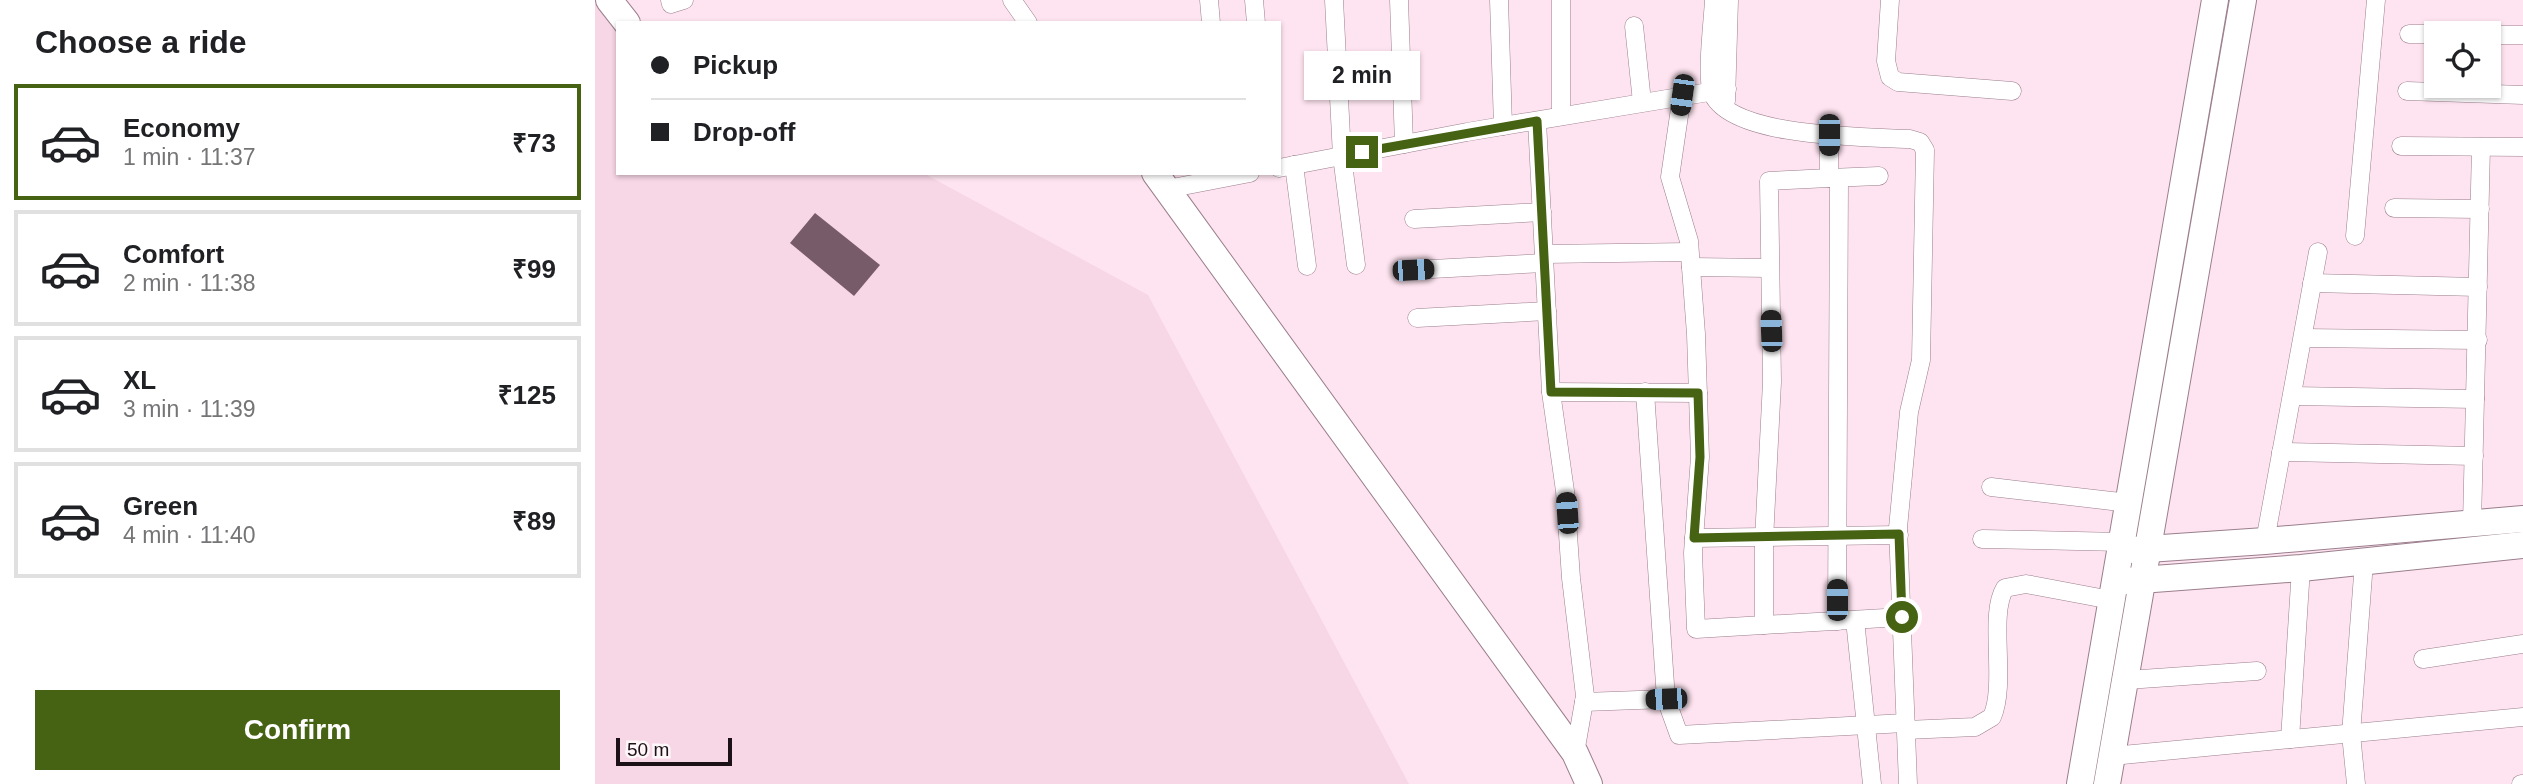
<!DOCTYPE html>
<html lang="en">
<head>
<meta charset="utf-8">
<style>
  :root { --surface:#fff; --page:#f6f6f6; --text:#202124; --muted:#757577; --line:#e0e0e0; --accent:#466213 }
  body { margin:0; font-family:Helvetica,sans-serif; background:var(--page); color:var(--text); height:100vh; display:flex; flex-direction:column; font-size:26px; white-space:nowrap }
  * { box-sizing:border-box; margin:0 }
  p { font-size:23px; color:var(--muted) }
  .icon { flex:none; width:38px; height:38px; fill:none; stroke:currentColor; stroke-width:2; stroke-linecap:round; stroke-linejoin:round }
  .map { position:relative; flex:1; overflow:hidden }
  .drawer { display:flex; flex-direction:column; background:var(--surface); width:595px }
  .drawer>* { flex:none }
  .top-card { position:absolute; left:21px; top:21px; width:665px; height:154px; border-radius:0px; box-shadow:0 2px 5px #0004; display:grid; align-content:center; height:154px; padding:0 35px; background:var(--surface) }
  .buttons { position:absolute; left:1829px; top:21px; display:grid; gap:14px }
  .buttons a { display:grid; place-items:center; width:77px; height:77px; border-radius:0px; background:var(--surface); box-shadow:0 2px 5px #0004; font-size:35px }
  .scale { position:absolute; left:21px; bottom:18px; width:116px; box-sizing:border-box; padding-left:7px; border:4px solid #1c1117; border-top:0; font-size:19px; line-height:24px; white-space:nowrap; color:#1c1117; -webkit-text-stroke:5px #fef7fa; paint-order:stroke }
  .end { position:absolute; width:32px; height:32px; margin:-16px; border:9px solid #466213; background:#fff; box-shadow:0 0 0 4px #fff }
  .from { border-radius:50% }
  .bubble { position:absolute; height:49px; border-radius:0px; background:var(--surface); box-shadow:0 2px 5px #0004; font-size:23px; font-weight:600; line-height:49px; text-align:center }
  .car { position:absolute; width:21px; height:42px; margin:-21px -10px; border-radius:9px; box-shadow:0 0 5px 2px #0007; background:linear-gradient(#222 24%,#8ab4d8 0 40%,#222 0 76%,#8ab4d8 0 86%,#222 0) }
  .top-card b { display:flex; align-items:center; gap:24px; height:66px; font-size:26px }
  .top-card b+b { border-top:2px solid var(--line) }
  .top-card i { width:18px; height:18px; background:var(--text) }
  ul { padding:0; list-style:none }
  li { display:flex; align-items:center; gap:21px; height:116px; margin:0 14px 10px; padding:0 21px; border:4px solid var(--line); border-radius:0px }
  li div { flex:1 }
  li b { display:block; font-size:26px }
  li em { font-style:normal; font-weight:600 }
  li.on { border-color:var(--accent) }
  li>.icon { width:63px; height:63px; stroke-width:1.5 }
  h2 { padding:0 35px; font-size:32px; line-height:84px }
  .button { display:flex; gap:14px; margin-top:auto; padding:14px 35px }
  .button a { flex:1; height:80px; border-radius:0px; background:var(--accent); color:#fff; font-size:28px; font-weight:600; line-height:80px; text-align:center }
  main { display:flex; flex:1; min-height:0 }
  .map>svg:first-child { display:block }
  .built { fill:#f7d6e5 }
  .building { fill:#775b68 }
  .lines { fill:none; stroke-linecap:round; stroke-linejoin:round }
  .street-casing { stroke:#9b7e8c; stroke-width:19 }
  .secondary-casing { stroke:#9b7e8c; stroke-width:28 }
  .street { stroke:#fff; stroke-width:18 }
  .secondary { stroke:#fff; stroke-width:26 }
  .route { stroke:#466213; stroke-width:9 }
</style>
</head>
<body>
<main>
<section class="drawer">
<h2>Choose a ride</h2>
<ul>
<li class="on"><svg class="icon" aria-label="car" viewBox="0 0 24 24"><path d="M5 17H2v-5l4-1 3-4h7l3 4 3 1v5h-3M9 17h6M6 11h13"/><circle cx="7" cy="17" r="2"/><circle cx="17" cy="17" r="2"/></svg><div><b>Economy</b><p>1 min · 11:37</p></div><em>₹73</em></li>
<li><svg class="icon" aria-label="car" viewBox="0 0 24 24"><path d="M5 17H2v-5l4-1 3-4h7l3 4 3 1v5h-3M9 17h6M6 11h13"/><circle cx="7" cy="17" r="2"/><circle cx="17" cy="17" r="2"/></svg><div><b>Comfort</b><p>2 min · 11:38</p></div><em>₹99</em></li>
<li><svg class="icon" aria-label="car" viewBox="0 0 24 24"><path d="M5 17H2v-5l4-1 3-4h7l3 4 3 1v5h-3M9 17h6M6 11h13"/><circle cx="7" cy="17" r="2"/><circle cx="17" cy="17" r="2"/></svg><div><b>XL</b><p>3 min · 11:39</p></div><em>₹125</em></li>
<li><svg class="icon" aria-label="car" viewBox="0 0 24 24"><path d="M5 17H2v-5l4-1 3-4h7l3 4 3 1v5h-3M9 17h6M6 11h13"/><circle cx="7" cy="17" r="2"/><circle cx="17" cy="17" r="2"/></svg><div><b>Green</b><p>4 min · 11:40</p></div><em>₹89</em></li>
</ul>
<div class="button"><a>Confirm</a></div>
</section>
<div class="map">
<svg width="1928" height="784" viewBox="0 0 1928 784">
  <rect width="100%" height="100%" fill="#fee4f0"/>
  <polygon class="built" points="0,0 7,0 49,23 23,23 23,173 328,173 553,295 814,784 0,784"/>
  <polygon class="building" points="220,213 285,265 259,296 195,243"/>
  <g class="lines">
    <g class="street-casing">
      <g id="street">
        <polyline points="75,0 76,4 89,0"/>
        <polyline points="417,0 433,23"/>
        <polyline points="614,0 616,23"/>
        <polyline points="659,0 661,23"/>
        <polyline points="739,0 747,156 761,265"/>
        <polyline points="804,0 809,144"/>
        <polyline points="904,0 908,126"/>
        <polyline points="966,0 966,116"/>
        <path d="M1119,0C1118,21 1111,75 1117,92C1133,138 1272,137 1315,139L1325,142L1330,150L1326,360L1314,412L1303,528L1313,784"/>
        <polyline points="1295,0 1291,61 1295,77 1303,82 1417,91"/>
        <polyline points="1039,26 1047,102"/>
        <polyline points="1814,34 1841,34"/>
        <polyline points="1894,35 1928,35"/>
        <polyline points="1812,91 1928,95"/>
        <polyline points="1087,95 1075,177 1094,241 1101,334 1105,457 1098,553 1101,629 1307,617"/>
        <polyline points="1131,101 1134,0"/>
        <polyline points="942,121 956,392 970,491 976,578 990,696 980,753"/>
        <polyline points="1806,146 1928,147"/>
        <polyline points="699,165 712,266"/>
        <polyline points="684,168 872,132 1132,89"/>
        <polyline points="1234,178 1284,176"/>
        <polyline points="572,189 655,173"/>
        <polyline points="1799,208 1885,209"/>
        <polyline points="819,219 947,212"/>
        <polyline points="1760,236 1781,0"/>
        <polyline points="949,254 1094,252"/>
        <polyline points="1096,267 1174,268"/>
        <polyline points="818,270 949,263"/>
        <polyline points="1717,283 1883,287"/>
        <polyline points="822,318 952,311"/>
        <polyline points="1708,338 1883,340"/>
        <polyline points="956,392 1103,393"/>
        <polyline points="1050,392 1071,699"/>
        <polyline points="1697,396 1880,399"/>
        <polyline points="1686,452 1879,456"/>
        <polyline points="1396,487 1534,503"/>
        <polyline points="1877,524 1886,147"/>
        <polyline points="1099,538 1304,535"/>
        <polyline points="1387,539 1527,542"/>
        <polyline points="1670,541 1723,252"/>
        <polyline points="1260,620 1277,784"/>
        <polyline points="1242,621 1244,178"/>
        <polyline points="1169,625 1169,540 1177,382 1174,181 1234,178 1234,135"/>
        <polyline points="1828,659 1928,644"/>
        <polyline points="1532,680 1662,671"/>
        <polyline points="989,702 1071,699 1084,735 1310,723"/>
        <path d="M1311,730L1380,727L1397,717C1412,683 1393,615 1410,588L1431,584L1516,600"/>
        <polyline points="1695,739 1706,568"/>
        <polyline points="1517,756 1928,717"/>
        <polyline points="1761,784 1756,734 1769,562"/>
        <polyline points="1926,784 1928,784"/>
      </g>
    </g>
    <g class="secondary-casing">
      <g id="secondary">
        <polyline points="14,0 32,23"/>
        <polyline points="560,173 980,753 994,784"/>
        <polyline points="1538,550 1670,541 1928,519"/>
        <polyline points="1532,581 1706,568 1928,545"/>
        <polyline points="1485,784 1620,0"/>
        <polyline points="1512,784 1648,0"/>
      </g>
    </g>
    <use href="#street" class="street"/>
    <use href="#secondary" class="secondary"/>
  </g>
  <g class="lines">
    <polyline class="route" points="767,152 942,121 956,392 1103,393 1105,457 1099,538 1304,534 1307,617"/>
  </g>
</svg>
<div class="buttons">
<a><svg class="icon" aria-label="locate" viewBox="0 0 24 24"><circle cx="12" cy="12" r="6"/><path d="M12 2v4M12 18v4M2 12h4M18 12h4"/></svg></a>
</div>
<div class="scale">50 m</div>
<i class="end from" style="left:1307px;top:617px"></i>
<i class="end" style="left:767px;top:152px"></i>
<div class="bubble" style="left:709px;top:51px;width:116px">2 min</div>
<i class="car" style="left:1087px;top:95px;rotate:188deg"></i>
<i class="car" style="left:1234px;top:135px;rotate:180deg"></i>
<i class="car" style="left:818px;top:270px;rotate:87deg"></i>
<i class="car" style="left:1176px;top:331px;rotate:358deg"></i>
<i class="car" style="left:972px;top:513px;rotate:356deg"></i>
<i class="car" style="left:1242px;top:600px;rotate:0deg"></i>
<i class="car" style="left:1071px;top:699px;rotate:268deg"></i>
<div class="top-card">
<b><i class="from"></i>Pickup</b>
<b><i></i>Drop-off</b>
</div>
</div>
</main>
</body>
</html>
